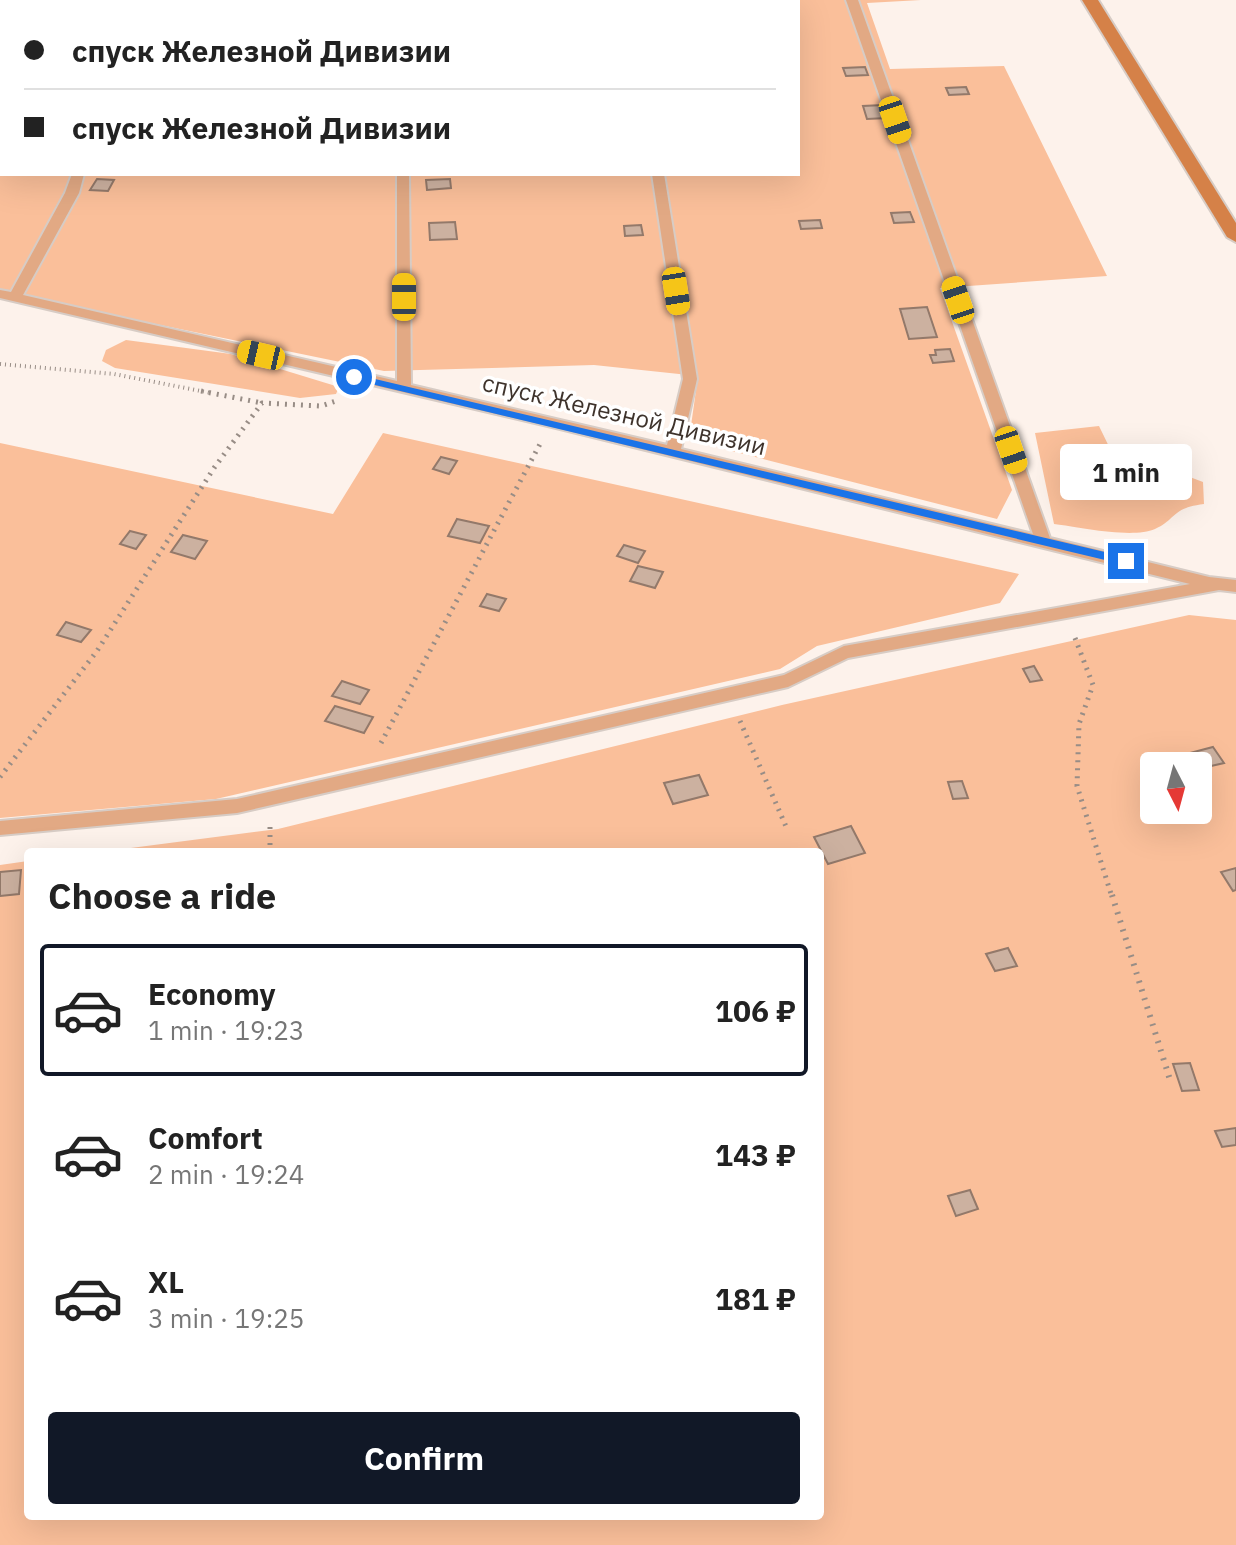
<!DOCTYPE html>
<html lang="en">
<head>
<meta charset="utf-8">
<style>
  :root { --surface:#fff; --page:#f6f6f6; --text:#222; --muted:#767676; --line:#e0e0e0; --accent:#111827 }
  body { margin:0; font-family:"IBM Plex Sans",sans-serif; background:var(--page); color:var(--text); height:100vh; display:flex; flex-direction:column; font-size:30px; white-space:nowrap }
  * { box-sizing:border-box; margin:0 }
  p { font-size:26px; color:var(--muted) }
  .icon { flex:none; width:44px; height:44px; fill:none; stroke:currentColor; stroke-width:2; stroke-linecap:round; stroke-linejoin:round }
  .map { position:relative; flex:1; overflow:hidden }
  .sheet { position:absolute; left:24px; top:848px; width:800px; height:672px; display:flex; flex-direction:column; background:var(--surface); border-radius:8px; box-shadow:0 8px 32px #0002 }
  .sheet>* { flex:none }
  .hud { position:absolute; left:0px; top:0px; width:800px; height:176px; box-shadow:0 8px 32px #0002; display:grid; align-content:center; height:176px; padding:0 24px; background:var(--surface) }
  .needle { width:52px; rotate:174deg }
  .fabs { position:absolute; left:1140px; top:752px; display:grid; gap:16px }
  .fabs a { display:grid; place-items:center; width:72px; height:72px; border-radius:8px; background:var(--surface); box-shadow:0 8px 32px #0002; font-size:40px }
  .end { position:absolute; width:36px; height:36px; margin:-18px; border:10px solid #1a73e8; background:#fff; box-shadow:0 0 0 4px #fff }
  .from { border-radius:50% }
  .bubble { position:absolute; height:56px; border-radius:8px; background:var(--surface); box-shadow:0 8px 32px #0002; font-size:26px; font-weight:700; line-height:56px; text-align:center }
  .car { position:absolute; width:24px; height:48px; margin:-24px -12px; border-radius:10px; box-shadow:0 0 6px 2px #0007; background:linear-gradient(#f5c518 24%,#345 0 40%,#f5c518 0 76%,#345 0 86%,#f5c518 0) }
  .hud b { display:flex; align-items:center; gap:28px; height:76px; font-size:30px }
  .hud b+b { border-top:2px solid var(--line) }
  .hud i { width:20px; height:20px; background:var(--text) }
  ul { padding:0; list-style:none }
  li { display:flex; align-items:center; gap:24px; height:132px; margin:0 16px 12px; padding:0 8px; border:4px solid transparent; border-radius:8px }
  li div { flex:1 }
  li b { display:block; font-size:30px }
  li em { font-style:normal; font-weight:700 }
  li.current { border-color:var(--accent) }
  li>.icon { width:72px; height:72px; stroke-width:1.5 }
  h2 { padding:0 24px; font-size:36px; line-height:96px }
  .action { display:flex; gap:16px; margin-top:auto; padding:16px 24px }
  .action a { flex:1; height:92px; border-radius:8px; background:var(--accent); color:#fff; font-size:32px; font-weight:700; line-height:92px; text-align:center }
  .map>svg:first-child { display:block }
  .green { fill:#fabf9a; fill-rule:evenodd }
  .building { fill:#ccb1a0; stroke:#93796a; stroke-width:2 }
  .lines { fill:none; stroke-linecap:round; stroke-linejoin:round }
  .lane-casing { stroke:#d7ccc5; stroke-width:4 }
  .secondary-casing { stroke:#d7ccc5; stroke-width:4 }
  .path-far2 { stroke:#988d86; stroke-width:4; stroke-dasharray:1 4; stroke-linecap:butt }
  .path-far1 { stroke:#988d86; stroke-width:5; stroke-dasharray:2 6; stroke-linecap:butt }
  .path { stroke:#988d86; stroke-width:6; stroke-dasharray:2 7; stroke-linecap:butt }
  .lane { fill:#e2a984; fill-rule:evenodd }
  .secondary { fill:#d58148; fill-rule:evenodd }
  .route { fill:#1a73e8 }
  .labels { text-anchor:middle; stroke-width:7; stroke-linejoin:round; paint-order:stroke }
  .street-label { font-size:24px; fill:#3e332c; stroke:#fff }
</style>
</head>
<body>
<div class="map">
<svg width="1236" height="1545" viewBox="0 0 1236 1545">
  <rect width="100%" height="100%" fill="#fdf2eb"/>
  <g class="green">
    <path d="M0,0H921L867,3L890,69L1004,66L1107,276L940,288L1012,490L997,519L689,440L698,376L594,365L384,371L0,292ZM2,2H798V174H2Z"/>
    <polygon points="126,340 231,354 339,387 336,394 300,398 115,368 102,361 106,350"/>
    <path d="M1099,426L1116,461L1158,465L1203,482L1204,504C1171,508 1177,519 1155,529C1132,539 1079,527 1054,524L1035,433Z"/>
    <polygon points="383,433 1019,574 1000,603 817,646 780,669 216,799 0,818 0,443 333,514"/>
    <path d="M1189,615L1236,620V1545H0V865L28,861V1516H820V852H100L278,829L782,705ZM1154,766H1198V810H1154Z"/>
  </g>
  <g class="building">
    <polygon points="865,67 868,75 846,76 843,68"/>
    <polygon points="966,87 969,94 949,95 946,88"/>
    <polygon points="883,105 887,118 867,119 863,106"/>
    <polygon points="97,179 114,180 108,191 90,190"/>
    <polygon points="450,179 451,188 427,190 426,180"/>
    <polygon points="910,212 914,222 894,223 891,213"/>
    <polygon points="820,220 822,228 801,229 799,221"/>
    <polygon points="455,222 457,239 430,240 429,223"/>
    <polygon points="641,225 643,235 625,236 624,226"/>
    <polygon points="927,307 937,337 909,339 900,309"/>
    <polygon points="950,349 954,361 933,363 930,355 936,355 935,350"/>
    <polygon points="441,457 457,461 449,474 433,469"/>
    <polygon points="457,519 489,526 480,543 448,536"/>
    <polygon points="130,531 146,535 136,549 120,544"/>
    <polygon points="183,535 207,541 195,559 171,552"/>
    <polygon points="624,545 645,551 638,563 617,556"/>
    <polygon points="638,566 663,572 655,588 630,581"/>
    <polygon points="487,594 506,599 499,611 480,606"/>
    <polygon points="66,622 91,630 81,642 57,635"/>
    <polygon points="1034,666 1042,680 1030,682 1023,669"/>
    <polygon points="342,681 369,690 360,704 332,696"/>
    <polygon points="335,706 373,717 364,733 325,721"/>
    <polygon points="1213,747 1224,763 1198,769 1198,766 1189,766 1182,755"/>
    <polygon points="699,775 708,795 673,804 664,783"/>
    <polygon points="962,781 968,798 953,799 948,782"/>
    <polygon points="851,826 865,853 828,864 814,837"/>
    <polygon points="1236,868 1236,890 1233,891 1221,872"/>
    <polygon points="21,870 19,894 0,896 0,872"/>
    <polygon points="1008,948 1017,966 995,971 986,954"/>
    <polygon points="1190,1063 1199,1090 1182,1091 1173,1064"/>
    <polygon points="1236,1128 1236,1145 1222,1147 1215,1131"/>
    <polygon points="970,1190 978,1209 956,1216 948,1196"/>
  </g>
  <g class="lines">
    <g class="lane-casing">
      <g id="lane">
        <rect x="125" y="0" width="12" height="2"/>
        <polygon points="322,0 371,0 320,2"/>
        <rect x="394" y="0" width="12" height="2"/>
        <rect x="625" y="0" width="12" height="2"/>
        <polygon points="846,0 858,0 1050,538 1209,577 1236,580 1236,592 1219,590 848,658 788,687 237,813 0,835 0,821 237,799 784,675 844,646 1190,584 552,427 0,298 0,290 11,292 65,193 72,174 84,174 79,193 23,295 397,381 397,174 409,174 411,385 667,445 683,379 652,174 664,174 697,379 681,449 1033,534"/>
        <rect x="0" y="143" width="2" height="8"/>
      </g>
    </g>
    <g class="secondary-casing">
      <polygon id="secondary" points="1082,0 1098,0 1236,223 1236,242 1227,237"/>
    </g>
    <polyline class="path-far2" points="0,364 114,374 211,393"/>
    <g class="path-far1">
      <polyline points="201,391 262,403"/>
      <polyline points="1075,638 1093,685 1079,724 1077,786 1112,897"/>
      <polyline points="740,721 788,831"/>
      <polyline points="381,743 540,444"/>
      <polyline points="0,777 97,651 214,468 262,403 321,406 339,400"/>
      <polyline points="270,827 270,852"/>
    </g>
    <polyline class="path" points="1112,895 1171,1083"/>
    <use href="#lane" class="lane"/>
    <use href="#secondary" class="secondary"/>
  </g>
  <polygon class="route" points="354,374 1126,557 1132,561 1126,565 350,379 350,375"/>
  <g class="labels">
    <g class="street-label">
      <text transform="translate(624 415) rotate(13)" y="8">спуск Железной Дивизии</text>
    </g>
  </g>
</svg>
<div class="fabs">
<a><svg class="needle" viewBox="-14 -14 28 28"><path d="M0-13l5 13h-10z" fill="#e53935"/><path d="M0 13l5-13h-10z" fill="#767676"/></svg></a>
</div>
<i class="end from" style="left:354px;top:377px"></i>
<i class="end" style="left:1126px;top:561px"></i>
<div class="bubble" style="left:1060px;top:444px;width:132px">1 min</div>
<i class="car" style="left:895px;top:120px;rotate:161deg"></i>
<i class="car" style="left:676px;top:291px;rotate:171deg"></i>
<i class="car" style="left:404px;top:297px;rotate:0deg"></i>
<i class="car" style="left:958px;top:300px;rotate:341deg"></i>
<i class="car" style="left:261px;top:355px;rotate:283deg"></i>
<i class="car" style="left:1011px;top:450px;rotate:161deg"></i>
<div class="hud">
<b><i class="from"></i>спуск Железной Дивизии</b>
<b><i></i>спуск Железной Дивизии</b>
</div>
<section class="sheet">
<h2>Choose a ride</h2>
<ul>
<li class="current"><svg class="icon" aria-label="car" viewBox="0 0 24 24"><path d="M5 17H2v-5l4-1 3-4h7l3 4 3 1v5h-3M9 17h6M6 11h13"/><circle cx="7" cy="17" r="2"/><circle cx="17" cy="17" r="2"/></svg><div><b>Economy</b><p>1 min · 19:23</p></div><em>106 ₽</em></li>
<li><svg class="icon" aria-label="car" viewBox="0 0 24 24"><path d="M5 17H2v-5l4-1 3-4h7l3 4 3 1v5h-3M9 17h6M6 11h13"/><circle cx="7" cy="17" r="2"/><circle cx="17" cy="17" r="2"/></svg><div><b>Comfort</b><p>2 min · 19:24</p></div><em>143 ₽</em></li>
<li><svg class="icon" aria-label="car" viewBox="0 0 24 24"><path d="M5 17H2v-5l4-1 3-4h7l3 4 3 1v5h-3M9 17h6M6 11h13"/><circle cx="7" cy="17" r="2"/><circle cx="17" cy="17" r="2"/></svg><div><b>XL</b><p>3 min · 19:25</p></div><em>181 ₽</em></li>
</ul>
<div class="action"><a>Confirm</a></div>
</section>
</div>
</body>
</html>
